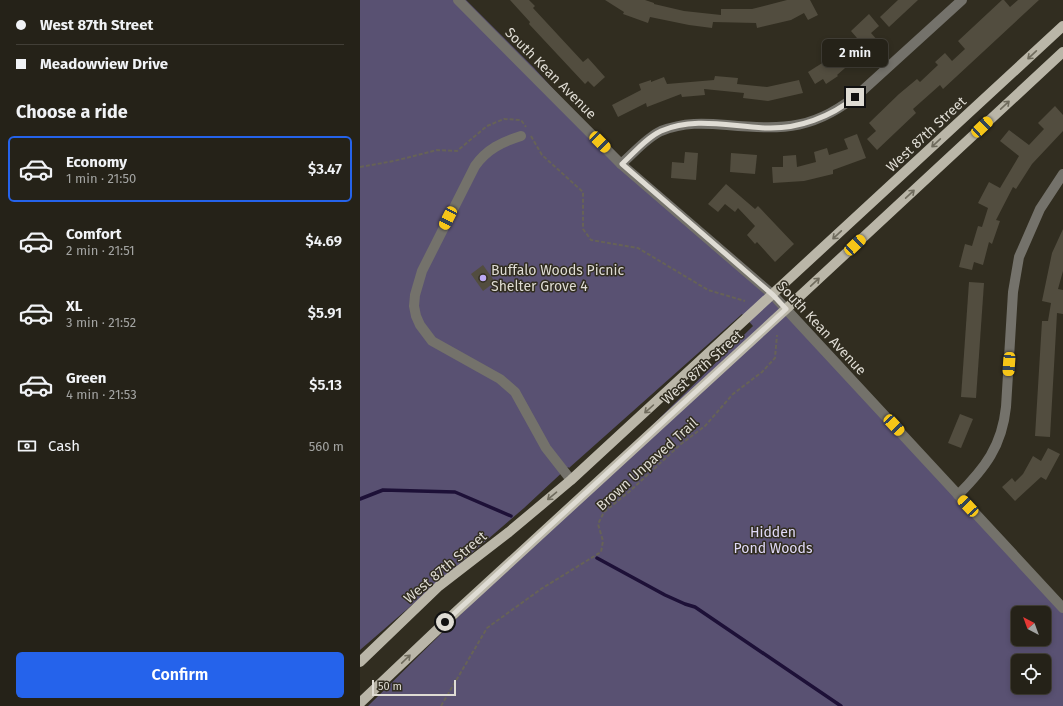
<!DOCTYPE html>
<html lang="en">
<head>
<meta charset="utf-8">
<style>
  :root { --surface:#252218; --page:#312f25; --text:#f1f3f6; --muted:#a3a4a2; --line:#423f37; --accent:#2563eb }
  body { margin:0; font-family:"Fira Sans",sans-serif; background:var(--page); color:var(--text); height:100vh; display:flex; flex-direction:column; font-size:15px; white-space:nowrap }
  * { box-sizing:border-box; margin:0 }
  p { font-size:13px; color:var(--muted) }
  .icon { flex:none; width:22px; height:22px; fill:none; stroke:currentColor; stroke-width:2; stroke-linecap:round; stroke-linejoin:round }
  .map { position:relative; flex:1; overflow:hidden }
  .panel { display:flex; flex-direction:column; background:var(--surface); width:360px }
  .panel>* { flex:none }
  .top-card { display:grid; align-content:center; height:88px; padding:0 16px; background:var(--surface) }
  .needle { width:26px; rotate:319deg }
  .tools { position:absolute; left:651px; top:606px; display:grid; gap:8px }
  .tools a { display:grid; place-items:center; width:40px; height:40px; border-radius:6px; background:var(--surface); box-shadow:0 2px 6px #0003,0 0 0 1px var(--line); font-size:20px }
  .scale { position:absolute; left:12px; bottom:10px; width:84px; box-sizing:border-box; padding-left:4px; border:2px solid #dfdcd4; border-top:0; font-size:11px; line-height:14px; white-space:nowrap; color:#dfdcd4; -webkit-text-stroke:3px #312d20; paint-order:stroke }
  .end { position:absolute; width:18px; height:18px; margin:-9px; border:5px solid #dfdcd4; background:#111; box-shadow:0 0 0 2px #111 }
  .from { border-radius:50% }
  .bubble { position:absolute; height:28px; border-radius:6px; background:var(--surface); box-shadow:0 2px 6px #0003,0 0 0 1px var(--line); font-size:13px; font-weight:600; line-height:28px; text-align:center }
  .car { position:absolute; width:12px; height:24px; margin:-12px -6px; border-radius:5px; box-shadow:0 0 3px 1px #0007; background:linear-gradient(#f5c518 24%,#345 0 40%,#f5c518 0 76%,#345 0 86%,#f5c518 0) }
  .top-card b { display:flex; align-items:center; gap:14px; height:38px; font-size:15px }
  .top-card b+b { border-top:1px solid var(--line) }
  .top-card i { width:10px; height:10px; background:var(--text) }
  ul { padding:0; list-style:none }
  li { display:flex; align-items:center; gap:12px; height:66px; margin:0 8px 6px; padding:0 8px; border:2px solid transparent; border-radius:6px }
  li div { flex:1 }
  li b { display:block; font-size:15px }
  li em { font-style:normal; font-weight:600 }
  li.current { border-color:var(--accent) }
  li>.icon { width:36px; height:36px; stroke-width:1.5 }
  h2 { padding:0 16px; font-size:18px; line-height:48px }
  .pay { display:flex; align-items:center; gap:10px; height:44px; padding:0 16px; font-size:15px }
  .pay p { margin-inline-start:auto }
  .button { display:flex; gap:8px; margin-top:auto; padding:8px 16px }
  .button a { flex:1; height:46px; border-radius:6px; background:var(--accent); color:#fff; font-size:16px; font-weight:600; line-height:46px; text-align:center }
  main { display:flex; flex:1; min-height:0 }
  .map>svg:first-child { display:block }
  .green { fill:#595172; fill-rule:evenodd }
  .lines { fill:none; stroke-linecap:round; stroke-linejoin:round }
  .stream { stroke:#1d1037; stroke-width:3.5 }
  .building { fill:#524d3f }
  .path { stroke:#666257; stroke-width:2; stroke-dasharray:4 2; stroke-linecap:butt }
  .minor { stroke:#74726b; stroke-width:10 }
  .major { stroke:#bab6a8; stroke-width:10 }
  .oneway { stroke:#6f6b5d }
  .route { stroke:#dfdcd4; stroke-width:5 }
  .poi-dot { fill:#bca9f5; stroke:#312d20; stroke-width:1.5 }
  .labels { text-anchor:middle; stroke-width:3; stroke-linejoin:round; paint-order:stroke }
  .street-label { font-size:14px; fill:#dfdcd4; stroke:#312d20 }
  .poi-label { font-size:14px; fill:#dfdcd4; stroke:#312d20; text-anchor:start }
  .park-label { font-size:14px; fill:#e1daf8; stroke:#312d20 }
</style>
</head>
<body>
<main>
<section class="panel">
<div class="top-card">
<b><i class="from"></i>West 87th Street</b>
<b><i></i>Meadowview Drive</b>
</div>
<h2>Choose a ride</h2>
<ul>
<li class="current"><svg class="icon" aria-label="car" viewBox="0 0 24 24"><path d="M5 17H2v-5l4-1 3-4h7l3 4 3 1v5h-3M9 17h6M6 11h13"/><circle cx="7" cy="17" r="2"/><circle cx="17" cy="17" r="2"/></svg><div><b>Economy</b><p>1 min · 21:50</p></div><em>$3.47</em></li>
<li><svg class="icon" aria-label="car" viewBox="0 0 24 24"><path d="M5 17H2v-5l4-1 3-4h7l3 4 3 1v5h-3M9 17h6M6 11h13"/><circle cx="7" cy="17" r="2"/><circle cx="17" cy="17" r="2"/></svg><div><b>Comfort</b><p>2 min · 21:51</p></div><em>$4.69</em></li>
<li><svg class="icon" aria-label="car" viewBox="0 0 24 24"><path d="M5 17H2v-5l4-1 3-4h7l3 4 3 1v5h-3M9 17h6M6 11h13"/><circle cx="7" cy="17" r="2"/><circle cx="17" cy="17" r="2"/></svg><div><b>XL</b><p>3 min · 21:52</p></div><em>$5.91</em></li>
<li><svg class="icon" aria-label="car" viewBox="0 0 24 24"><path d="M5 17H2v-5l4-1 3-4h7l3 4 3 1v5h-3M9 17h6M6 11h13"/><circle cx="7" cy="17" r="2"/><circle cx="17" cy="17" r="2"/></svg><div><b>Green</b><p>4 min · 21:53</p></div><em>$5.13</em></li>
</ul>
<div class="pay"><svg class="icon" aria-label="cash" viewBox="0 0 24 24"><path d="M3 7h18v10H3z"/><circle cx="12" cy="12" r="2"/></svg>Cash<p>560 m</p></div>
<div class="button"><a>Confirm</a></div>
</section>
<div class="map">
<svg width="703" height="706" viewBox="0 0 703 706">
  <rect width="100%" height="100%" fill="#312d20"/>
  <path class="green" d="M0,0H106L174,68L268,171L416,304L703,609V706H8L393,326L382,314L209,468L208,467L164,508L0,650ZM658,613H684V639H658ZM658,661H684V687H658Z"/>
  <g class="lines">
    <g class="stream">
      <polyline points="0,499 23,490 95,492 151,516"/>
      <polyline points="237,558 305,595 325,604 335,607 481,706"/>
    </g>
  </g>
  <g class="building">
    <polygon points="150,0 169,0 175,6 173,8 223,62 228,58 245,77 234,87 228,81 225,84 169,24 170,22"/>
    <polygon points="245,0 285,0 294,3 294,4 324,11 361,15 361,9 392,9 427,0 450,0 458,15 448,20 444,13 431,20 397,28 396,23 353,22 352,28 329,25 290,17 288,23 263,14 264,12"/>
    <polygon points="538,0 558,0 529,27 520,17"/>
    <polygon points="642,0 644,0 650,7 658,0 679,0 583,89 580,85 553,109 556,113 517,150 507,139 516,131 509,123 539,94 557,79 560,82 578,65 575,62 585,53 592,61 605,49 598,41"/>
    <polygon points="509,14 519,26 511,33 518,41 508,50 507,49 477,75 478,76 466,84 463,79 455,84 448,72 467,60 470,64 497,38 491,31"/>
    <polygon points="355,76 378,78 377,84 407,87 439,80 443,93 408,101 383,98 384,93 344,89 345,95 322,97 321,94 287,107 286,103 258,117 252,105 281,90 279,84 291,80 291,82 304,77 307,84 354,80"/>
    <polygon points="695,106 703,115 703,131 672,164 656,189 653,187 636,220 640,221 632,244 629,242 623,265 614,262 612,270 599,267 605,244 612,246 618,226 622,227 628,208 618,203 629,182 640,188 659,156 640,141 649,130 669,145 684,129 678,123"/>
    <polygon points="497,134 506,158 473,170 473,174 444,181 413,183 412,167 423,167 423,156 436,155 437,167 456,162 454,152 467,148 469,155 488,149 484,139"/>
    <polygon points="325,152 338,153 336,180 311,178 312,162 324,163"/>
    <polygon points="371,153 397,155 395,174 370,172"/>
    <polygon points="366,184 395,209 398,206 434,244 415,262 397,242 395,244 387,235 395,226 378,208 375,212 365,204 358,212 348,204"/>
    <polygon points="703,229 703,271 698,289 703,290 703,314 697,313 690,437 675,436 682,321 688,321 691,303 682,301 692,253"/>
    <polygon points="123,265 135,282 123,291 111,274"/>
    <polygon points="609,282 624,283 616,398 601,397"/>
    <polygon points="600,414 613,419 601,448 588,443"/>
    <polygon points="688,448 700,454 686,480 681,477 655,501 642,487 652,478 655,482 663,474 673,456 681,461"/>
  </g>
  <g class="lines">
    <g class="path">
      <polyline points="171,136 182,155 223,192 223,229 231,240 278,248 348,290 385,301"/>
      <polyline points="0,167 34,161 77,150 97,151 127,126 144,119 161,120 166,127"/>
      <polyline points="81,706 127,628 181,589 241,552 243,541 238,524 244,512 270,491 321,444 345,426 373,394 402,372 415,358 417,335"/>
    </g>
    <g class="minor">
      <polyline points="98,0 261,164 413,295 703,608"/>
      <path d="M161,136C142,142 127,149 115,166L62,271L55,295L54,306L56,316L60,325L72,341L140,379L155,392L186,448L211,480"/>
      <path d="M261,164C274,153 286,138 301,131C324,122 344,123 367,125C425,130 456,130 502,91L602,0"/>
      <path d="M598,495C625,468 642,446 646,407L653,292L659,257L680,209L703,174"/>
    </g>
    <g class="major">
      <polyline points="0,662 79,586 149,532 211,480 703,26"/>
      <polyline points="0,703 97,611 426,309 703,52"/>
    </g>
  </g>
  <defs><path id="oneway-shaft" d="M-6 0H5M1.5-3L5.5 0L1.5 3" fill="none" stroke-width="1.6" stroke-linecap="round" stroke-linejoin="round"/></defs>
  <g class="oneway">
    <use href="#oneway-shaft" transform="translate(672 55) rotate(137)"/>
    <use href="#oneway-shaft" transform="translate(645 105) rotate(-43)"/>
    <use href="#oneway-shaft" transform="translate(576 143) rotate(137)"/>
    <use href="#oneway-shaft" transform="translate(550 194) rotate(-43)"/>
    <use href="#oneway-shaft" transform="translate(477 235) rotate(137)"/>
    <use href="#oneway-shaft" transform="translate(455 282) rotate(-43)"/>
    <use href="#oneway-shaft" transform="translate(289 409) rotate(138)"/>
    <use href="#oneway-shaft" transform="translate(192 496) rotate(140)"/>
    <use href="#oneway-shaft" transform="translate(46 659) rotate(-44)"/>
  </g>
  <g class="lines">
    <path class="route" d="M85,622L426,309L413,295L262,164C274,153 286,138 301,131C335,116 371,127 407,128C438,129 471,117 495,97"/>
  </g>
  <circle class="poi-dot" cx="123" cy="278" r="4"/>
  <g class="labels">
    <g class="street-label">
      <text transform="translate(191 73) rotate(45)" y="5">South Kean Avenue</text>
      <text transform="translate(566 134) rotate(-43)" y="5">West 87th Street</text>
      <text transform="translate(462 328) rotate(47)" y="5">South Kean Avenue</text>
      <text transform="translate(342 367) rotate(-42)" y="5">West 87th Street</text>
      <text transform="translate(287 464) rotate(-42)" y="5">Brown Unpaved Trail</text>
      <text transform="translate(85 567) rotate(-40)" y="5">West 87th Street</text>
    </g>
    <g class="poi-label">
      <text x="131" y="275">Buffalo Woods Picnic<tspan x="131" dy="16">Shelter Grove 4</tspan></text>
    </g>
    <g class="park-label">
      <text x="413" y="537">Hidden<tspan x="413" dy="16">Pond Woods</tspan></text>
    </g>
  </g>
</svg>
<div class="tools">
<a><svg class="needle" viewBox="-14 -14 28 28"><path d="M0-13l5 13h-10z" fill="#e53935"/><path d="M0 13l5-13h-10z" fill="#a3a4a2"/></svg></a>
<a><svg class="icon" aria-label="locate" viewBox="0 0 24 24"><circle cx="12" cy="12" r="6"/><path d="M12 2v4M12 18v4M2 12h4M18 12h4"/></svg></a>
</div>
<div class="scale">50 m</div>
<i class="end from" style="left:85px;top:622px"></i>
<i class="end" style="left:495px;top:97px"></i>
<div class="bubble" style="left:462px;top:39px;width:66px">2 min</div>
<i class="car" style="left:622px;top:127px;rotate:47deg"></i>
<i class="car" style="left:240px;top:142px;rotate:135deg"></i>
<i class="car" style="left:88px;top:218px;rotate:207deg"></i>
<i class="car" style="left:495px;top:245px;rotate:47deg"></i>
<i class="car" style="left:649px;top:364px;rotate:184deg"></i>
<i class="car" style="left:534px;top:425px;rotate:137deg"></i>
<i class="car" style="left:608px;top:506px;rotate:317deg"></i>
</div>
</main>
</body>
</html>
